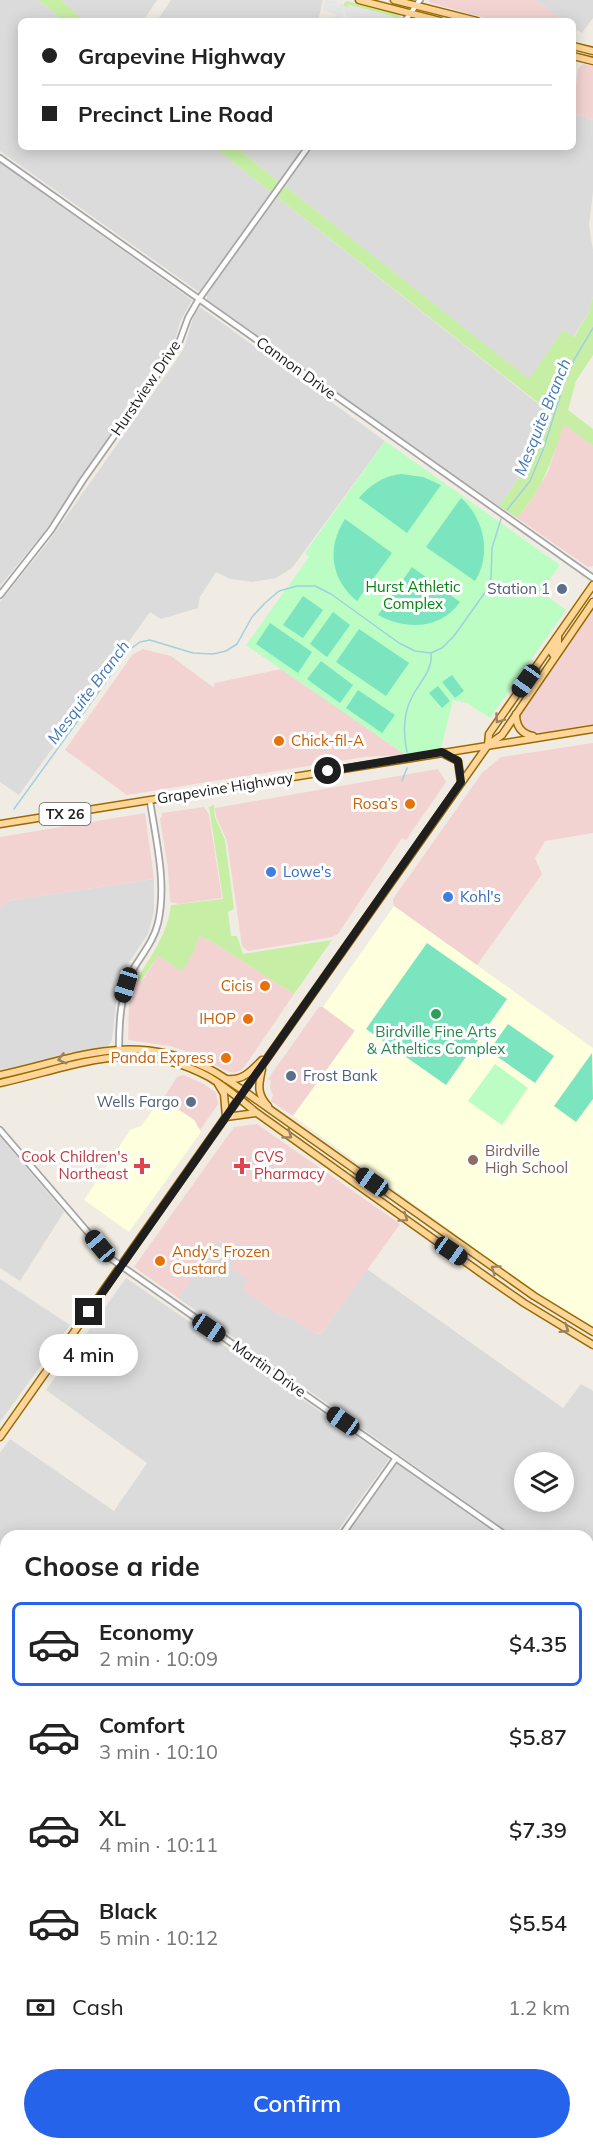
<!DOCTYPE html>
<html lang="en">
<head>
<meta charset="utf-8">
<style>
  :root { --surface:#fff; --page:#f2f2f2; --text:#222; --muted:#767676; --line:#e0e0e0; --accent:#2563eb }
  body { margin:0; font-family:Mulish,sans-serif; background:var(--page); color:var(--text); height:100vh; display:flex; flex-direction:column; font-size:22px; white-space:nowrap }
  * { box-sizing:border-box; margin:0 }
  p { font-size:20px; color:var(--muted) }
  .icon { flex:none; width:33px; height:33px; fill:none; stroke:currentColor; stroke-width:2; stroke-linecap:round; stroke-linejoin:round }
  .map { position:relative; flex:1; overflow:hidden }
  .drawer { position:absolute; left:0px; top:1530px; width:594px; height:620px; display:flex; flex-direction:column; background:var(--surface); border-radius:18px 18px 0 0; box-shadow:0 3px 15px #0003 }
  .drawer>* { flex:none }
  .top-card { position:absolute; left:18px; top:18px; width:558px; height:132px; border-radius:9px; box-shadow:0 3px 15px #0003; display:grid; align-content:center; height:132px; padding:0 24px; background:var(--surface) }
  .fabs { position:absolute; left:514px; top:1452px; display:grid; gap:12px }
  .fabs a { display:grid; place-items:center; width:60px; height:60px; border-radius:50%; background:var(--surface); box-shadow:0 3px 15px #0003; font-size:30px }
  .end { position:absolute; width:27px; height:27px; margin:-14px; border:8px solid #1e1e1e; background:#fff; box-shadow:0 0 0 3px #fff }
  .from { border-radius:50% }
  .bubble { position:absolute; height:42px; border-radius:21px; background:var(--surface); box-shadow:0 3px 15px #0003; font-size:20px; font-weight:600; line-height:42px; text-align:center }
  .car { position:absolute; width:18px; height:36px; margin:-18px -9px; border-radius:8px; box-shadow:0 0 4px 2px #0007; background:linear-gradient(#222 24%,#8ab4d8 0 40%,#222 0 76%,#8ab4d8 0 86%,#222 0) }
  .top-card b { display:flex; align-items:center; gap:21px; height:57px; font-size:22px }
  .top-card b+b { border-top:2px solid var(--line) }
  .top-card i { width:15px; height:15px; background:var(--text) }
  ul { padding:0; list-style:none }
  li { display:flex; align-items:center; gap:18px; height:84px; margin:0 12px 9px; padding:0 12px; border:3px solid transparent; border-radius:9px }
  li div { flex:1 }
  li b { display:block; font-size:22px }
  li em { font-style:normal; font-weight:600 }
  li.selected { border-color:var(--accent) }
  li>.icon { width:54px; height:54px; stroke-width:1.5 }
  h2 { padding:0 24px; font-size:27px; line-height:72px }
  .pay { display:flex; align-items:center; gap:15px; height:66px; padding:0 24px; font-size:22px }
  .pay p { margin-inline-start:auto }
  .button { display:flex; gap:12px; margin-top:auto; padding:12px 24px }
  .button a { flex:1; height:69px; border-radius:36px; background:var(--accent); color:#fff; font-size:24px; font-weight:600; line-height:69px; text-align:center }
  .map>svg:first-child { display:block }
  .residential { fill:#dcdbdb; fill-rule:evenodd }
  .commercial { fill:#f2d3d1 }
  .education { fill:#feffdd }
  .grass { fill:#c7eea5 }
  .park { fill:#bcfdc3 }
  .pitch { fill:#7be5bf }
  .parking { fill:#e6e6e6 }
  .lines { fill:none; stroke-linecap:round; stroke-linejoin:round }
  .stream { stroke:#a0d0e1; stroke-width:1.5 }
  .minor-casing { stroke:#a5a5a5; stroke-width:8 }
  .major-casing { stroke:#986a00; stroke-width:9 }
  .minor { stroke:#fff; stroke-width:4.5 }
  .major { stroke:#ffd699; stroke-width:6 }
  .rail-casing { stroke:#6c6c6c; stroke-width:4 }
  .rail { stroke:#fff; stroke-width:1.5; stroke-dasharray:4.5; stroke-linecap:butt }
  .oneway { stroke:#9a8362 }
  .route { stroke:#1e1e1e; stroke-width:8 }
  .service-dot { fill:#5c6f8a; stroke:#fff; stroke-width:2 }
  .food-dot { fill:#e8710a; stroke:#fff; stroke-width:2 }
  .shop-dot { fill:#3f7fe0; stroke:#fff; stroke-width:2 }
  .leisure-dot { fill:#2e9e5b; stroke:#fff; stroke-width:2 }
  .education-dot { fill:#8d6e63; stroke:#fff; stroke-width:2 }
  .health-dot { fill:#e0444e; stroke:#fff; stroke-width:2 }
  .labels { text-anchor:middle; stroke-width:6; stroke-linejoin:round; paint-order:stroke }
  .shield { fill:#fff; stroke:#626262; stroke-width:1.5 }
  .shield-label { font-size:14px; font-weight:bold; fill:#1e1e1e }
  .street-label { font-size:15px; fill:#1e1e1e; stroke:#fff }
  .park-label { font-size:15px; fill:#038511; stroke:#fff }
  .service-label { font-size:15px; fill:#4e5e75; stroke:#fff; text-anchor:end }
  .food-label { font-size:15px; fill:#c56008; stroke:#fff; text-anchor:end }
  .shop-label { font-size:15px; fill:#366cbe; stroke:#fff; text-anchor:start }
  .leisure-label { font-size:15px; fill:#27864d; stroke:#fff }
  .education-label { font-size:15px; fill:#785e54; stroke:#fff; text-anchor:start }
  .health-label { font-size:15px; fill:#be3a42; stroke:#fff; text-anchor:end }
  .water-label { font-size:16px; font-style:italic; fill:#4379b5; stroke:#fff }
</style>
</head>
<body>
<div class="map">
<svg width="593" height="2149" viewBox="0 0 593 2149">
  <rect width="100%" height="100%" fill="#f0ece3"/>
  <g class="residential">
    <polygon points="0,0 39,0 64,21 21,21 21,147 214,147 271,192 199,292 0,151"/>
    <polygon points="61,0 157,0 143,21 85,21"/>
    <polygon points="171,0 323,0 318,21 157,21"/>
    <polygon points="535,0 593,0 593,18 582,33 573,27 573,21 565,21"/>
    <polygon points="573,113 593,120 593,192 589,225 593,250 593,296 589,312 573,337 563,330 529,380 285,186 312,147 573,147"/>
    <polygon points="236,147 304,147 279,182"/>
    <polygon points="0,163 192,300 180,322 174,344 44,532 0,586"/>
    <polygon points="277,197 546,410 522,474 499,506 207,300 207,295"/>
    <polygon points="200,307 385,441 292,568 276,578 253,582 230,579 216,572 200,597 198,608 161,619 150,612 19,795 0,782 0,602 49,541 175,362 184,348 194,315"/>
    <polygon points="154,879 154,912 148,934 124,970 118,986 112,1040 108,1046 0,1070 0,910 6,901"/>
    <polygon points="0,1137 64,1212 20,1281 0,1268"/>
    <path d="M218,1240L240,1254L249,1280L243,1289L278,1314L289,1317L316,1334L322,1333L367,1269L563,1408L581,1384L593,1391V1541L588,1548V1536H514L178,1298ZM525,1462H564V1502H525Z"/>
    <polygon points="126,1278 389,1459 334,1536 6,1536 6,1810 0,1806 0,1453 10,1439 114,1511 147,1463 46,1390"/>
    <polygon points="0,1279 70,1325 0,1422"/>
    <polygon points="397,1464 499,1536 346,1536"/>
    <polygon points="588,1599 593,1603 593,1950 588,1957"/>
    <polygon points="6,1823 6,1988 0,1984 0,1832"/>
    <polygon points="593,1963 593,2092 588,2092 588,1970"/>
    <polygon points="0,2029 6,2033 6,2099 0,2099"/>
    <polygon points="0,2117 6,2117 6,2144 74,2144 70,2149 0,2149"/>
    <polygon points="588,2119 593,2119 593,2149 186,2149 178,2144 588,2144"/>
  </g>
  <g class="commercial">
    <polygon points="429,0 535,0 565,21 497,21 430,3"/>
    <polygon points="583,64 593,66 593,120 576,114 576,84 578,69"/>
    <polygon points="564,423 593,446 593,566 588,567 517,518 528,505 548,472"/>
    <polygon points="593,610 593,724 533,734 525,732 518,722 520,716"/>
    <polygon points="143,649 171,656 213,687 215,683 281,669 406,755 364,757 127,795 65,750 133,654"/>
    <polygon points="593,743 593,833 545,841 535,858 542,874 477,965 394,906 393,899 482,773 501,757"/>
    <polygon points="438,769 446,782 406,840 402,838 338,934 332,937 248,951 242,946 227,841 216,816 215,808"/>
    <polygon points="204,807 209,815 222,898 179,904 170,902 168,869 160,818 162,817 162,813"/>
    <polygon points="145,813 154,879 6,901 0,910 0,837"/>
    <polygon points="199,936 209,940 294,994 245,1066 240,1071 234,1073 226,1071 196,1055 170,1046 128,1040 129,1003 137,979 142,981 158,956 194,952"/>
    <polygon points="319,1007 323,1007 355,1030 293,1116 271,1101 273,1095 270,1088 271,1081 268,1079"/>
    <polygon points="183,1075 204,1084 216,1093 218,1104 200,1130 194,1120 163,1099 177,1077"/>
    <polygon points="257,1124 400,1224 322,1333 315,1334 289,1317 278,1314 242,1289 248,1280 230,1267 239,1254 219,1240 178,1298 134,1267 234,1127"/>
  </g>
  <g class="education">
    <polygon points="394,906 593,1048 593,1327 536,1293 293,1116 355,1031 323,1007"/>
    <polygon points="162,1098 194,1120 201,1132 129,1232 84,1200 130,1130 141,1126"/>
  </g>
  <g class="grass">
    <polygon points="39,0 61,0 85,21 64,21"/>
    <polygon points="347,1 399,14 402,20 396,21 392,16 349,5 348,7 344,6 344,3"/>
    <polygon points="214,147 236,147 279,182 271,192"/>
    <path d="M285,186L529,379L563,330L574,337L589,312L593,296V355L576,381L568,410L593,429V446L564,424C552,460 543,489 517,518L499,506L522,474L539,432L546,409L277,197Z"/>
    <path d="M214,805L215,817L225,840L234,909L228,912L231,936H237L243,954L332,940L294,994L209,940L199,936L194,952L182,971L158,956L141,981L137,979C151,956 168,933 171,905L223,899L209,807Z"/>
  </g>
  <g class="park">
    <polygon points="385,441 560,565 541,592 566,610 490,718 467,703 453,700 441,749 406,755 246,645 309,557 305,553"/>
    <polygon points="495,1064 528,1088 502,1125 468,1101"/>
  </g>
  <g class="pitch">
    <path d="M401,474L423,477L441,485L407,533L359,498C370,485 383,476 401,474Z"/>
    <path d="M461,498C484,518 492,554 475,581L426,547Z"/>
    <path d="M345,519L392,553L357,601C331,580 326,548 345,519Z"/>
    <path d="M412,567L460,602C440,630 405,630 378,615Z"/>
    <polygon points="303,596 323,610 303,638 283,625"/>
    <polygon points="333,612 350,625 327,657 310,644"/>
    <polygon points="270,623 312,652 298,673 256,644"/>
    <polygon points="359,629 409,663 386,696 336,662"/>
    <polygon points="321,661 353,685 340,703 307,679"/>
    <polygon points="452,675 464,691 455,698 442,682"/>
    <polygon points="438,686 450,701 442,708 429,693"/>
    <polygon points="358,690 395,715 382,733 346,708"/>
    <polygon points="427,943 507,999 446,1085 366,1029"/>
    <polygon points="508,1024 554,1056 535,1083 489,1051"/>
    <polygon points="592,1053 593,1099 576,1122 554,1106"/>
  </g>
  <polygon class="parking" points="325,0 337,1 337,6 339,3 344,4 344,7 348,7 349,5 392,16 396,21 365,21 345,16 345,13 342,12 344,14 341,21 330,21 331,17 335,18 336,14 323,10"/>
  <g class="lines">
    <g class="stream">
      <polyline points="507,510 530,481 543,450 564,384 574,360 593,328"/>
      <path d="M407,752C403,733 403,714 412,697C419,683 433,670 431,654"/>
      <polyline points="402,781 407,768"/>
      <polyline points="14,809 129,650 140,642 150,640 193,653 213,654 226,651 237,644 252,617 265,603 279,591 297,586 315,586 331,594 399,643 415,651 431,653 442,648 454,636 486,591 491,578 492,548 501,519"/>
      <polyline points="588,1965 593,1957"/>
      <polyline points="467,2149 471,2144"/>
    </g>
    <g class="minor-casing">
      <g id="minor">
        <polyline points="405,21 420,0"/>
        <polyline points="0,158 593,578"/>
        <polyline points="0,595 51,530 83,480 172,354 180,340 188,318 199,299 308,147"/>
        <path d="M119,1052C119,1022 120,994 134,968C143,953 154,940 158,923C167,883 156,841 150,801"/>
        <polyline points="0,1130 110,1258 507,1536"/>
        <polyline points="341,1536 396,1458"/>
        <polyline points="588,1594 593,1598"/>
        <polyline points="588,1786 593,1789"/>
        <polyline points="0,2017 6,2008"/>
        <polyline points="0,2021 6,2025"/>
        <polyline points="588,2097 593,2097"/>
        <polyline points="115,2149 119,2144"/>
      </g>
    </g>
    <g class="major-casing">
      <g id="major">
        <polyline points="359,0 440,21"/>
        <polyline points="394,0 477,21"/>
        <polyline points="573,46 593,51"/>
        <polyline points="573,56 593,61"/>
        <polyline points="555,657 552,653 558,644 558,636"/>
        <path d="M516,714C516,727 522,734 533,736"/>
        <polyline points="488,745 489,734 593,585"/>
        <polyline points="442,753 458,761 461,782"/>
        <polyline points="0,824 593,729"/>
        <path d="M262,1069C259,1084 256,1093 268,1106"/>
        <path d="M0,1075C75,1059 129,1031 205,1067C219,1073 231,1083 244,1091L534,1296L593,1332"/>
        <path d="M226,1079C243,1081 251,1071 262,1060"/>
        <path d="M0,1083C74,1067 135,1036 209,1077C226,1087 241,1100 257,1113L488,1278L524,1303L593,1345"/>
        <polyline points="218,1084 224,1094 226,1117 256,1113"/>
        <polyline points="0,1437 488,745 502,735 593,602"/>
      </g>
    </g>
    <use href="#minor" class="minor"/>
    <use href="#major" class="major"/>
    <g class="rail-casing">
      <g id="rail">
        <polyline points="0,2107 6,2107"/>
        <polyline points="588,2110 593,2110"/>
      </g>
    </g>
    <use href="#rail" class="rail"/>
  </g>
  <defs><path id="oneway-chevron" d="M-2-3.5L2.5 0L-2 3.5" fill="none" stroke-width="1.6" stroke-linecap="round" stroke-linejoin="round" transform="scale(1.5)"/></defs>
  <g class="oneway">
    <use href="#oneway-chevron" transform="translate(499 719) rotate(125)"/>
    <use href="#oneway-chevron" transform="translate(62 1059) rotate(165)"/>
    <use href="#oneway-chevron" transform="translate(288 1135) rotate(36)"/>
    <use href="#oneway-chevron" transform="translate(404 1218) rotate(35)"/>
    <use href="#oneway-chevron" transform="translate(495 1269) rotate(-145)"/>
    <use href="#oneway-chevron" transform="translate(565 1329) rotate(32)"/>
  </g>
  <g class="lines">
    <polyline class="route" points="89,1312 461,782 458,761 442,752 328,771"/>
  </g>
  <g class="service-dot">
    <circle cx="562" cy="589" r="6"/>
    <circle cx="291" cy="1076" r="6"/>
    <circle cx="191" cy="1102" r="6"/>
  </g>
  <g class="food-dot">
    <circle cx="279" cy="741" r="6"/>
    <circle cx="410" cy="804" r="6"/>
    <circle cx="265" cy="986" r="6"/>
    <circle cx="248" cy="1019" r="6"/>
    <circle cx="226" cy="1058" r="6"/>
    <circle cx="160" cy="1261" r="6"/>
  </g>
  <g class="shop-dot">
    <circle cx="271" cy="872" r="6"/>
    <circle cx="448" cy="897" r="6"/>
  </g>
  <circle class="leisure-dot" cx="436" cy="1014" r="6"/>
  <circle class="education-dot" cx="473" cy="1160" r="6"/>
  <g class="health-dot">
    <path d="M139 1157h6v6h6v6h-6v6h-6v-6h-6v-6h6z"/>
    <path d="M239 1157h6v6h6v6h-6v6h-6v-6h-6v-6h6z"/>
  </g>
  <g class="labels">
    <rect class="shield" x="39.5" y="803" width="51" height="22" rx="4.5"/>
    <g class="shield-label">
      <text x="65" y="819">TX 26</text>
    </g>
    <g class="street-label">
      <text transform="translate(296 368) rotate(36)" y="5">Cannon Drive</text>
      <text transform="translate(146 388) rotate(-56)" y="5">Hurstview Drive</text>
      <text transform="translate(225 788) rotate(-9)" y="5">Grapevine Highway</text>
      <text transform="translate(269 1369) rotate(35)" y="5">Martin Drive</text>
    </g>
    <g class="park-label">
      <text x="413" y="592">Hurst Athletic<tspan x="413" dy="17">Complex</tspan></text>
    </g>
    <g class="service-label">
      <text x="550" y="594">Station 1</text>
      <text x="303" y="1081" text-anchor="start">Frost Bank</text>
      <text x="179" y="1107">Wells Fargo</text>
    </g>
    <g class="food-label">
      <text x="291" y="746" text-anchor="start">Chick-fil-A</text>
      <text x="398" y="809">Rosa’s</text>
      <text x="253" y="991">Cicis</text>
      <text x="236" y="1024">IHOP</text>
      <text x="214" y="1063">Panda Express</text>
      <text x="172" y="1257" text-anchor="start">Andy's Frozen<tspan x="172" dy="17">Custard</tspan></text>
    </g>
    <g class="shop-label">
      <text x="283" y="877">Lowe's</text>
      <text x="460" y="902">Kohl's</text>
    </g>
    <g class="leisure-label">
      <text x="436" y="1037">Birdville Fine Arts<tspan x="436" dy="17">&amp; Atheltics Complex</tspan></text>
    </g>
    <g class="education-label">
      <text x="485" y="1156">Birdville<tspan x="485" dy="17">High School</tspan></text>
    </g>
    <g class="health-label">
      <text x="128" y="1162">Cook Children's<tspan x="128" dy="17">Northeast</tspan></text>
      <text x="254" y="1162" text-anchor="start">CVS<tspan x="254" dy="17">Pharmacy</tspan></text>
    </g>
    <g class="water-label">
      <text transform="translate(542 417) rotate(-68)" y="6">Mesquite Branch</text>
      <text transform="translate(88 692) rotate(-53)" y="6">Mesquite Branch</text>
    </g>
  </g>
</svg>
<div class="fabs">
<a><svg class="icon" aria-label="layers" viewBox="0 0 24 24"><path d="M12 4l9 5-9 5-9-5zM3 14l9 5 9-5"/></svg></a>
</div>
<i class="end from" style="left:328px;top:771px"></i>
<i class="end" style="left:89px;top:1312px"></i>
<div class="bubble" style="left:39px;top:1334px;width:99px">4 min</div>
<i class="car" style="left:526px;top:681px;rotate:215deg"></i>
<i class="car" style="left:126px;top:985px;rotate:197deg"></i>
<i class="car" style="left:372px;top:1182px;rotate:305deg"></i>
<i class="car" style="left:100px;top:1246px;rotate:320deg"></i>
<i class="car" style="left:451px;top:1251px;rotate:125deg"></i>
<i class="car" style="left:209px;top:1328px;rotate:124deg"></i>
<i class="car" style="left:343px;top:1421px;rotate:305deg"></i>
<div class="top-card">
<b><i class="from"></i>Grapevine Highway</b>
<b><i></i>Precinct Line Road</b>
</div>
<section class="drawer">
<h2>Choose a ride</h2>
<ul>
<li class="selected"><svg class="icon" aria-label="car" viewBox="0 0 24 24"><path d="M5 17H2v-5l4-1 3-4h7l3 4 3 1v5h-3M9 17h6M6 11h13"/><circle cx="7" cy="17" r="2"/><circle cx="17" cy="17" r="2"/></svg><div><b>Economy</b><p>2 min · 10:09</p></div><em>$4.35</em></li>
<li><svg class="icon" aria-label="car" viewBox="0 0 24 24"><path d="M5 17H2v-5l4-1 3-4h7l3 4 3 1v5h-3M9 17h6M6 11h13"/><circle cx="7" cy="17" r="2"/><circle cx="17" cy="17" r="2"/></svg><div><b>Comfort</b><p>3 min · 10:10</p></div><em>$5.87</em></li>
<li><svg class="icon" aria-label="car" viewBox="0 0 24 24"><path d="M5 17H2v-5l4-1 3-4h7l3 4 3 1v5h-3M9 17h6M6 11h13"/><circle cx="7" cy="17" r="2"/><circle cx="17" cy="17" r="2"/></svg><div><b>XL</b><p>4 min · 10:11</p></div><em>$7.39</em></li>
<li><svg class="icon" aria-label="car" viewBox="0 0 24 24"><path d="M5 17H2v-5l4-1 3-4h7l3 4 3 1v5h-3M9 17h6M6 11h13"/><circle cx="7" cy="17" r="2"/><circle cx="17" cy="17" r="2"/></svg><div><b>Black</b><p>5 min · 10:12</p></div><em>$5.54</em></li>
</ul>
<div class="pay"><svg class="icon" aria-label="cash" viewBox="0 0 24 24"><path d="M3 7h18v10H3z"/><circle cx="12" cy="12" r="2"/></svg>Cash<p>1.2 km</p></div>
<div class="button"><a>Confirm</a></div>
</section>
</div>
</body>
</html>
